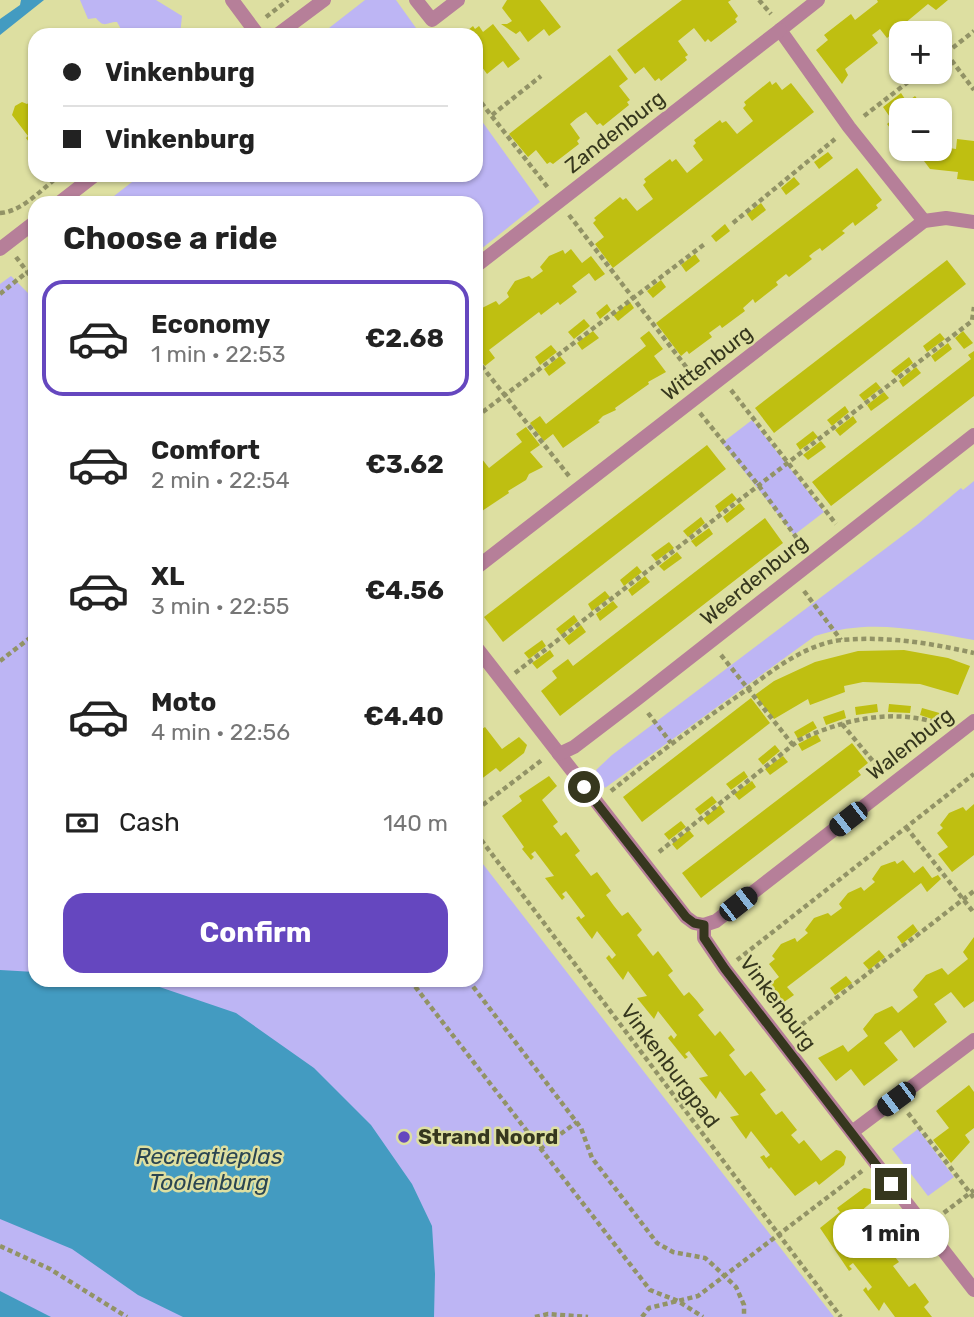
<!DOCTYPE html>
<html lang="en">
<head>
<meta charset="utf-8">
<style>
  :root { --surface:#fff; --page:#f2f2f2; --text:#222; --muted:#767676; --line:#e0e0e0; --accent:#6547bf }
  body { margin:0; font-family:Rubik,sans-serif; background:var(--page); color:var(--text); height:100vh; display:flex; flex-direction:column; font-size:26px; white-space:nowrap }
  * { box-sizing:border-box; margin:0 }
  p { font-size:23px; color:var(--muted) }
  .icon { flex:none; width:38px; height:38px; fill:none; stroke:currentColor; stroke-width:2; stroke-linecap:round; stroke-linejoin:round }
  .map { position:relative; flex:1; overflow:hidden }
  .drawer { position:absolute; left:28px; top:196px; width:455px; height:791px; display:flex; flex-direction:column; background:var(--surface); border-radius:21px; box-shadow:0 2px 5px #0004 }
  .drawer>* { flex:none }
  .guide { position:absolute; left:28px; top:28px; width:455px; height:154px; border-radius:21px; box-shadow:0 2px 5px #0004; display:grid; align-content:center; height:154px; padding:0 35px; background:var(--surface) }
  .tools { position:absolute; left:889px; top:21px; display:grid; gap:14px }
  .tools a { display:grid; place-items:center; width:63px; height:63px; border-radius:14px; background:var(--surface); box-shadow:0 2px 5px #0004; font-size:35px }
  .end { position:absolute; width:32px; height:32px; margin:-16px; border:9px solid #36371e; background:#fff; box-shadow:0 0 0 4px #fff }
  .from { border-radius:50% }
  .bubble { position:absolute; height:49px; border-radius:21px; background:var(--surface); box-shadow:0 2px 5px #0004; font-size:23px; font-weight:700; line-height:49px; text-align:center }
  .car { position:absolute; width:21px; height:42px; margin:-21px -10px; border-radius:9px; box-shadow:0 0 5px 2px #0007; background:linear-gradient(#222 24%,#8ab4d8 0 40%,#222 0 76%,#8ab4d8 0 86%,#222 0) }
  .guide b { display:flex; align-items:center; gap:24px; height:66px; font-size:26px }
  .guide b+b { border-top:2px solid var(--line) }
  .guide i { width:18px; height:18px; background:var(--text) }
  ul { padding:0; list-style:none }
  li { display:flex; align-items:center; gap:21px; height:116px; margin:0 14px 10px; padding:0 21px; border:4px solid transparent; border-radius:21px }
  li div { flex:1 }
  li b { display:block; font-size:26px }
  li em { font-style:normal; font-weight:700 }
  li.on { border-color:var(--accent) }
  li>.icon { width:63px; height:63px; stroke-width:1.5 }
  h2 { padding:0 35px; font-size:32px; line-height:84px }
  .pay { display:flex; align-items:center; gap:18px; height:77px; padding:0 35px; font-size:26px }
  .pay p { margin-inline-start:auto }
  .cta { display:flex; gap:14px; margin-top:auto; padding:14px 35px }
  .cta a { flex:1; height:80px; border-radius:21px; background:var(--accent); color:#fff; font-size:28px; font-weight:700; line-height:80px; text-align:center }
  .map>svg:first-child { display:block }
  .green { fill:#bdb5f4 }
  .water { fill:#439bc1 }
  .building { fill:#bfbf11 }
  .lines { fill:none; stroke-linecap:round; stroke-linejoin:round }
  .path { stroke:#929366; stroke-width:4.5; stroke-dasharray:5 3.5; stroke-linecap:butt }
  .service { stroke:#b67f99; stroke-width:14 }
  .minor { stroke:#b67f99; stroke-width:14 }
  .tertiary { stroke:#b67f99; stroke-width:14 }
  .route { stroke:#36371e; stroke-width:9 }
  .poi-dot { fill:#6547bf; stroke:#dddfa1; stroke-width:2.5 }
  .labels { text-anchor:middle; stroke-width:5; stroke-linejoin:round; paint-order:stroke }
  .street-label { font-size:21px; fill:#36371e; stroke:#dddfa1 }
  .poi-label { font-size:21px; font-weight:bold; fill:#36371e; stroke:#dddfa1; text-anchor:start }
  .water-label { font-size:23px; font-style:italic; fill:#2a4552; stroke:#dddfa1 }
</style>
</head>
<body>
<div class="map">
<svg width="974" height="1317" viewBox="0 0 974 1317">
  <rect width="100%" height="100%" fill="#dddfa1"/>
  <g class="green">
    <path d="M80,0H156L182,16L180,35H120L122,31L117,22C106,22 105,29 96,18L88,19Z"/>
    <polygon points="365,0 396,0 421,35 320,35"/>
    <polygon points="476,113 540,202 476,253 476,203 105,203 141,175 476,175"/>
    <polygon points="11,276 35,300 35,980 476,980 476,855 834,1317 0,1317 0,284"/>
    <polygon points="752,420 824,512 794,535 722,443"/>
    <path d="M974,481V640C918,630 871,618 815,636L605,788L596,770L612,755L918,524L961,488L963,490Z"/>
    <polygon points="918,1129 954,1177 928,1196 892,1149"/>
  </g>
  <g class="water">
    <polygon points="21,0 44,0 0,35 0,19 20,5"/>
    <polygon points="0,970 35,972 35,980 139,980 236,1013 314,1068 371,1125 412,1184 432,1226 435,1274 434,1317 183,1317 138,1295 72,1249 0,1219"/>
    <polygon points="0,1291 51,1317 0,1317"/>
  </g>
  <g class="building">
    <polygon points="507,0 540,0 561,27 549,36 544,29 528,42 520,31 516,34 501,24 507,24 512,21 502,8"/>
    <polygon points="682,0 731,0 728,2 738,16 735,19 737,22 711,42 708,39 705,42 694,28 678,41 688,55 685,57 687,60 661,81 659,78 655,81 644,67 635,74 617,50"/>
    <polygon points="877,0 948,0 936,10 928,4 887,38 880,29 872,35 878,43 845,69 848,75 842,84 816,50 828,40 824,35 851,14 855,20 878,2"/>
    <polygon points="493,24 520,59 508,68 503,61 487,74 479,63 476,65 476,35 462,35 473,26 475,29 479,26 483,32"/>
    <polygon points="610,55 628,79 619,86 630,100 627,102 629,105 603,126 600,123 597,125 586,112 577,118 570,124 580,138 577,141 579,144 553,164 550,162 547,164 536,150 528,157 509,134"/>
    <polygon points="770,81 772,85 776,82 782,90 791,83 814,112 613,268 595,244 604,237 593,223 596,220 594,218 620,197 623,200 626,198 637,211 653,199 643,185 646,182 644,179 670,159 672,162 676,159 687,173 703,160 693,146 696,143 694,140 720,120 722,123 726,121 737,134 753,121 743,108 746,105 744,102"/>
    <polygon points="901,93 907,102 915,96 926,110 901,110 901,142 887,124 892,120 883,107"/>
    <polygon points="35,98 35,144 32,146 26,138 28,136 12,115 15,106 22,102 27,104"/>
    <polygon points="940,128 948,138 942,147 956,149 957,139 974,141 974,181 957,179 958,172 930,169 915,149 940,149"/>
    <polygon points="828,152 833,158 819,169 814,162"/>
    <polygon points="857,168 882,200 876,205 878,208 855,226 853,222 848,226 842,231 845,233 822,251 820,248 814,252 809,256 812,259 789,277 786,274 776,282 778,285 755,303 753,299 743,308 745,311 722,328 720,325 709,333 712,337 689,354 687,351 681,356 656,323"/>
    <polygon points="794,177 800,184 786,195 781,188"/>
    <polygon points="761,203 766,210 752,221 747,214"/>
    <polygon points="725,224 730,231 716,242 711,236"/>
    <polygon points="571,249 582,263 591,256 605,274 595,281 589,273 572,286 577,292 560,305 558,302 541,315 539,312 489,350 495,358 485,366 476,354 476,344 480,341 476,335 476,315 480,309 496,301 499,305 509,297 507,293 515,281 529,276 532,279 543,271 540,267 549,256 563,250 565,254"/>
    <polygon points="695,254 700,261 686,272 681,265"/>
    <polygon points="947,260 966,284 774,433 755,408"/>
    <polygon points="661,280 666,287 653,298 647,291"/>
    <polygon points="630,302 634,308 618,321 613,315"/>
    <polygon points="607,304 611,310 600,319 596,313"/>
    <polygon points="584,319 590,326 574,339 568,332"/>
    <polygon points="593,331 599,338 582,350 577,343"/>
    <polygon points="649,331 663,349 654,356 666,372 648,382 649,384 615,408 616,410 603,416 598,421 600,422 563,448 553,434 544,441 530,423 540,416 546,424 646,346 640,338"/>
    <polygon points="963,331 973,343 964,349 955,338"/>
    <polygon points="940,333 945,339 927,352 923,346"/>
    <polygon points="948,343 952,349 935,362 931,356"/>
    <polygon points="551,345 557,352 540,365 535,357"/>
    <polygon points="974,351 974,396 831,506 812,482 971,359 968,355"/>
    <polygon points="560,356 566,363 549,376 544,369"/>
    <polygon points="909,357 913,363 896,376 891,371"/>
    <polygon points="916,367 921,373 903,387 899,381"/>
    <polygon points="876,382 881,388 864,401 859,395"/>
    <polygon points="884,392 889,398 871,411 867,405"/>
    <polygon points="845,406 849,412 832,426 827,420"/>
    <polygon points="853,416 857,422 840,436 835,430"/>
    <polygon points="526,427 540,445 530,452 543,467 529,474 526,480 508,491 509,493 476,515 476,464 482,459 489,468 522,442 516,434"/>
    <polygon points="813,431 818,437 800,450 796,444"/>
    <polygon points="821,441 826,447 808,460 803,455"/>
    <polygon points="707,445 726,469 503,642 484,617"/>
    <polygon points="732,493 737,499 719,513 715,506"/>
    <polygon points="740,503 745,509 727,523 723,517"/>
    <polygon points="701,517 705,523 688,537 683,531"/>
    <polygon points="765,518 783,543 560,716 541,691 557,678 552,671 568,659 573,666"/>
    <polygon points="709,528 713,534 696,547 691,541"/>
    <polygon points="669,542 674,548 656,561 651,555"/>
    <polygon points="677,552 682,558 664,571 659,566"/>
    <polygon points="637,566 642,572 624,586 620,580"/>
    <polygon points="645,576 650,582 632,596 628,590"/>
    <polygon points="605,591 610,597 592,611 588,604"/>
    <polygon points="613,601 618,607 600,621 596,614"/>
    <polygon points="574,615 578,621 561,635 556,629"/>
    <polygon points="581,625 586,632 569,645 564,639"/>
    <polygon points="542,640 546,646 529,659 524,653"/>
    <polygon points="550,650 554,656 537,669 532,663"/>
    <polygon points="904,650 948,658 970,666 958,695 920,684 863,682 844,686 845,692 810,705 808,699 774,719 755,695 774,681 815,662 858,651"/>
    <polygon points="751,698 770,723 642,822 623,797"/>
    <polygon points="877,704 878,712 856,715 855,707"/>
    <polygon points="889,704 911,706 910,713 888,712"/>
    <polygon points="922,708 943,714 941,722 920,715"/>
    <polygon points="844,710 846,718 826,725 823,717"/>
    <polygon points="813,721 817,728 798,739 794,732"/>
    <polygon points="476,727 479,731 485,727 502,749 519,737 527,745 524,753 500,772 496,768 476,783"/>
    <polygon points="817,734 821,741 802,751 798,744"/>
    <polygon points="852,743 868,763 858,771 861,775 701,898 682,873"/>
    <polygon points="775,745 780,751 763,765 758,759"/>
    <polygon points="783,756 788,762 770,775 765,769"/>
    <polygon points="744,771 748,777 731,790 726,784"/>
    <polygon points="549,776 557,786 542,800 558,822 553,826 561,836 566,832 580,851 575,855 591,876 597,872 611,891 606,895 614,906 622,916 628,912 642,930 637,935 653,956 658,951 673,971 668,975 684,996 689,992 697,1001 704,1010 698,1015 715,1036 720,1031 728,1041 735,1050 729,1055 745,1076 751,1071 766,1090 760,1094 776,1115 782,1111 797,1130 791,1135 799,1144 804,1140 821,1161 836,1150 841,1151 846,1157 844,1165 819,1185 816,1181 795,1196 771,1167 769,1169 760,1157 764,1155 766,1158 770,1155 751,1131 746,1139 730,1117 739,1115 720,1091 716,1099 699,1078 708,1076 689,1051 685,1054 688,1057 685,1059 668,1038 671,1035 674,1039 677,1035 658,1011 654,1019 637,998 647,996 628,971 623,980 606,958 609,955 612,959 616,955 597,931 592,939 576,918 579,916 581,919 585,916 566,891 562,894 565,897 562,900 545,878 554,876 535,851 531,854 534,857 531,860 522,849 524,847 502,816 522,801 519,796"/>
    <polygon points="752,781 756,787 739,800 734,794"/>
    <polygon points="712,796 717,802 700,815 695,809"/>
    <polygon points="974,804 974,855 952,872 938,854 948,847 937,833 943,828 940,825 949,813 963,807 966,811"/>
    <polygon points="720,805 725,812 708,825 703,819"/>
    <polygon points="681,821 686,827 669,840 664,834"/>
    <polygon points="689,830 694,836 677,850 672,844"/>
    <polygon points="903,860 914,873 923,866 932,878 938,875 941,879 927,892 921,883 821,961 787,987 794,995 784,1002 770,984 779,977 769,964 775,959 772,956 781,944 795,938 797,942 808,933 805,930 814,918 828,913 831,916 842,908 839,904 848,893 861,887 864,891 875,882 872,879 881,866 895,861 897,864"/>
    <polygon points="913,924 918,931 902,944 897,937"/>
    <polygon points="974,937 974,1001 964,1008 951,992 934,1004 947,1022 914,1048 901,1030 884,1043 898,1060 864,1086 851,1069 836,1081 818,1058 843,1045 848,1052 859,1043 868,1036 863,1029 875,1014 892,1006 898,1013 918,997 913,990 926,975 942,968 948,975 968,959 963,952"/>
    <polygon points="879,950 885,957 869,970 863,963"/>
    <polygon points="846,976 852,983 835,995 830,988"/>
    <polygon points="969,1085 974,1092 974,1128 965,1135 970,1142 951,1163 933,1140 949,1128 936,1111"/>
    <polygon points="864,1188 870,1189 875,1195 874,1200 860,1212 876,1233 871,1237 878,1248 884,1243 899,1262 893,1266 909,1287 915,1283 929,1302 924,1307 932,1317 895,1317 884,1302 879,1311 863,1290 866,1287 868,1291 872,1287 853,1263 849,1266 852,1269 849,1271 820,1228 840,1212 837,1208"/>
  </g>
  <g class="lines">
    <g class="path">
      <polyline points="759,0 771,14"/>
      <polyline points="266,17 288,0"/>
      <polyline points="946,53 974,31"/>
      <polyline points="940,58 946,53 974,90"/>
      <polyline points="476,96 549,189"/>
      <polyline points="492,115 541,76"/>
      <polyline points="864,116 921,72"/>
      <path d="M0,213C22,212 43,188 60,175"/>
      <polyline points="569,215 694,377"/>
      <polyline points="733,223 835,139"/>
      <polyline points="16,257 35,282"/>
      <polyline points="0,294 27,272"/>
      <polyline points="476,359 569,476"/>
      <polyline points="731,390 836,524"/>
      <polyline points="700,413 759,486 804,548"/>
      <polyline points="476,417 706,243"/>
      <polyline points="804,591 841,640"/>
      <polyline points="721,655 793,745"/>
      <polyline points="0,661 35,634"/>
      <polyline points="515,673 972,321 974,307"/>
      <polyline points="648,713 671,743"/>
      <polyline points="842,724 882,772"/>
      <path d="M611,791C651,759 692,728 735,698C766,676 802,644 842,640C887,636 930,643 974,653"/>
      <polyline points="476,810 542,760"/>
      <polyline points="906,827 974,913"/>
      <polyline points="476,833 841,1317"/>
      <path d="M659,852L799,740C845,719 892,708 941,724"/>
      <polyline points="737,960 974,774"/>
      <polyline points="410,980 650,1290 678,1301 703,1317"/>
      <polyline points="468,980 581,1128 592,1158 657,1243 673,1252 705,1258 712,1264 736,1287 744,1305 744,1317"/>
      <polyline points="795,1030 974,891"/>
      <polyline points="908,1113 974,1198"/>
      <polyline points="540,1149 577,1122"/>
      <polyline points="937,1218 974,1190"/>
      <polyline points="0,1246 50,1269 127,1317"/>
      <polyline points="535,1317 548,1314 588,1317"/>
      <polyline points="642,1317 649,1308 698,1296 862,1171"/>
    </g>
    <polyline class="service" points="232,0 258,35"/>
    <g class="minor">
      <polyline points="416,0 432,20 458,0"/>
      <polyline points="818,0 780,30 849,127 924,221"/>
      <polyline points="476,266 780,30"/>
      <polyline points="476,568 924,221 946,218 974,222"/>
      <polyline points="476,647 686,917 694,923 704,925 704,938 725,969 974,1290"/>
      <polyline points="559,754 574,747 637,699 974,435"/>
      <polyline points="704,925 716,921 974,721"/>
      <polyline points="852,1132 974,1040"/>
    </g>
    <g class="tertiary">
      <polyline points="277,35 324,0"/>
      <polyline points="59,203 95,175"/>
      <polyline points="0,249 35,222"/>
    </g>
  </g>
  <g class="lines">
    <polyline class="route" points="584,787 686,917 694,923 704,925 704,938 725,969 891,1184"/>
  </g>
  <circle class="poi-dot" cx="404" cy="1137" r="7"/>
  <g class="labels">
    <g class="street-label">
      <text transform="translate(615 132) rotate(-38)" y="7">Zandenburg</text>
      <text transform="translate(707 363) rotate(-38)" y="7">Wittenburg</text>
      <text transform="translate(754 580) rotate(-39)" y="7">Weerdenburg</text>
      <text transform="translate(910 744) rotate(-38)" y="7">Walenburg</text>
      <text transform="translate(778 1003) rotate(53)" y="7">Vinkenburg</text>
      <text transform="translate(670 1066) rotate(53)" y="7">Vinkenburgpad</text>
    </g>
    <g class="poi-label">
      <text x="418" y="1144">Strand Noord</text>
    </g>
    <g class="water-label">
      <text x="209" y="1164">Recreatieplas<tspan x="209" dy="26">Toolenburg</tspan></text>
    </g>
  </g>
</svg>
<div class="tools">
<a>+</a>
<a>−</a>
</div>
<i class="end from" style="left:584px;top:787px"></i>
<i class="end" style="left:891px;top:1184px"></i>
<div class="bubble" style="left:833px;top:1209px;width:116px">1 min</div>
<i class="car" style="left:848px;top:819px;rotate:232deg"></i>
<i class="car" style="left:738px;top:904px;rotate:52deg"></i>
<i class="car" style="left:896px;top:1099px;rotate:233deg"></i>
<div class="guide">
<b><i class="from"></i>Vinkenburg</b>
<b><i></i>Vinkenburg</b>
</div>
<section class="drawer">
<h2>Choose a ride</h2>
<ul>
<li class="on"><svg class="icon" aria-label="car" viewBox="0 0 24 24"><path d="M5 17H2v-5l4-1 3-4h7l3 4 3 1v5h-3M9 17h6M6 11h13"/><circle cx="7" cy="17" r="2"/><circle cx="17" cy="17" r="2"/></svg><div><b>Economy</b><p>1 min · 22:53</p></div><em>€2.68</em></li>
<li><svg class="icon" aria-label="car" viewBox="0 0 24 24"><path d="M5 17H2v-5l4-1 3-4h7l3 4 3 1v5h-3M9 17h6M6 11h13"/><circle cx="7" cy="17" r="2"/><circle cx="17" cy="17" r="2"/></svg><div><b>Comfort</b><p>2 min · 22:54</p></div><em>€3.62</em></li>
<li><svg class="icon" aria-label="car" viewBox="0 0 24 24"><path d="M5 17H2v-5l4-1 3-4h7l3 4 3 1v5h-3M9 17h6M6 11h13"/><circle cx="7" cy="17" r="2"/><circle cx="17" cy="17" r="2"/></svg><div><b>XL</b><p>3 min · 22:55</p></div><em>€4.56</em></li>
<li><svg class="icon" aria-label="car" viewBox="0 0 24 24"><path d="M5 17H2v-5l4-1 3-4h7l3 4 3 1v5h-3M9 17h6M6 11h13"/><circle cx="7" cy="17" r="2"/><circle cx="17" cy="17" r="2"/></svg><div><b>Moto</b><p>4 min · 22:56</p></div><em>€4.40</em></li>
</ul>
<div class="pay"><svg class="icon" aria-label="cash" viewBox="0 0 24 24"><path d="M3 7h18v10H3z"/><circle cx="12" cy="12" r="2"/></svg>Cash<p>140 m</p></div>
<div class="cta"><a>Confirm</a></div>
</section>
</div>
</body>
</html>
